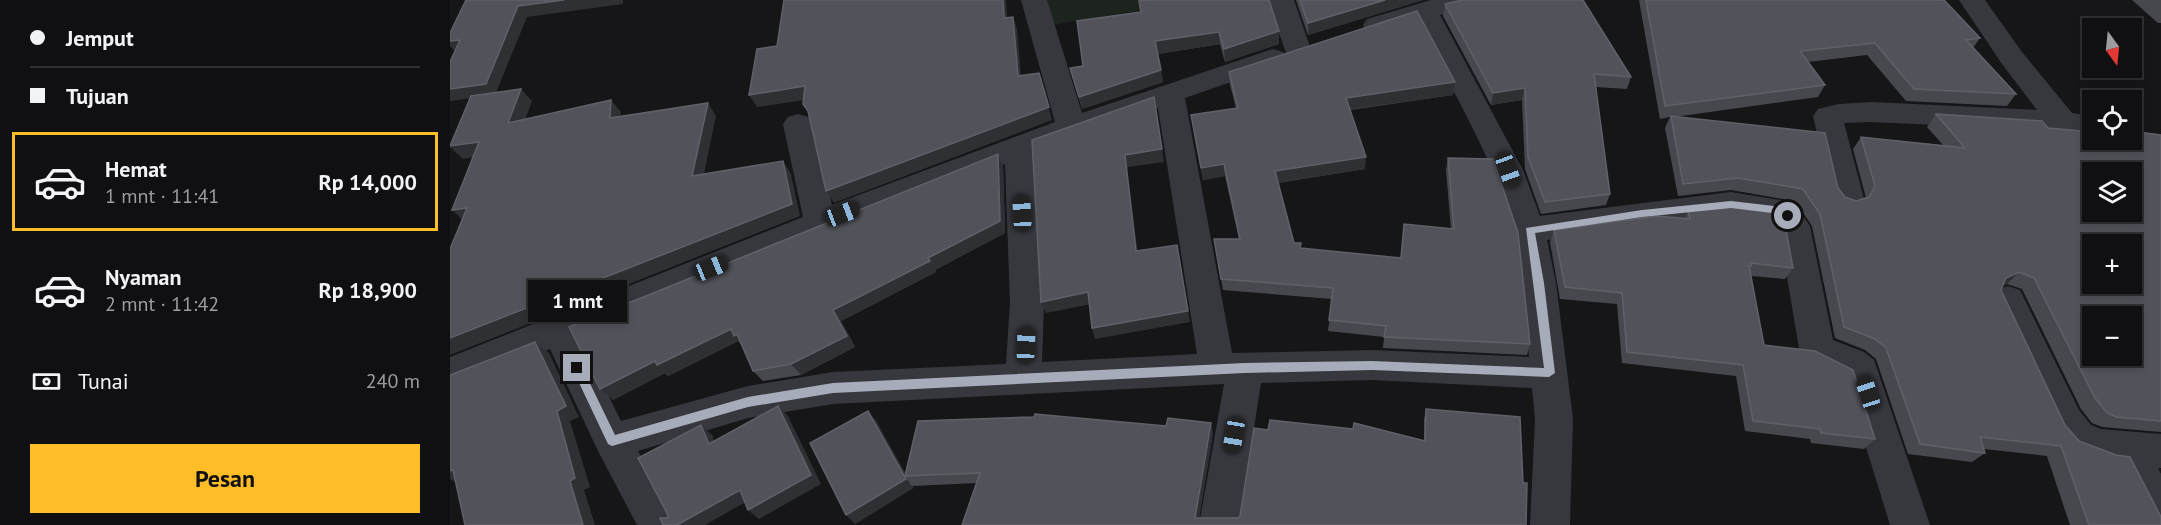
<!DOCTYPE html>
<html lang="id">
<head>
<meta charset="utf-8">
<style>
  :root { --surface:#101013; --page:#1e1e21; --text:#f1f3f6; --muted:#9c9da0; --line:#303033; --accent:#ffbd28 }
  body { margin:0; font-family:"PT Sans",sans-serif; background:var(--page); color:var(--text); height:100vh; display:flex; flex-direction:column; font-size:22px; white-space:nowrap }
  * { box-sizing:border-box; margin:0 }
  p { font-size:20px; color:var(--muted) }
  .icon { flex:none; width:33px; height:33px; fill:none; stroke:currentColor; stroke-width:2; stroke-linecap:round; stroke-linejoin:round }
  .map { position:relative; flex:1; overflow:hidden }
  .drawer { display:flex; flex-direction:column; background:var(--surface); width:450px }
  .drawer>* { flex:none }
  .guide { display:grid; align-content:center; height:132px; padding:0 30px; background:var(--surface) }
  .needle { width:39px; rotate:165deg }
  .tools { position:absolute; left:1632px; top:18px; display:grid; gap:12px }
  .tools a { display:grid; place-items:center; width:60px; height:60px; border-radius:0px; background:var(--surface); box-shadow:0 3px 9px #0003,0 0 0 2px var(--line); font-size:30px }
  .end { position:absolute; width:27px; height:27px; margin:-14px; border:8px solid #a7acba; background:#111; box-shadow:0 0 0 3px #111 }
  .from { border-radius:50% }
  .bubble { position:absolute; height:42px; border-radius:0px; background:var(--surface); box-shadow:0 3px 9px #0003,0 0 0 2px var(--line); font-size:20px; font-weight:700; line-height:42px; text-align:center }
  .car { position:absolute; width:18px; height:36px; margin:-18px -9px; border-radius:8px; box-shadow:0 0 4px 2px #0007; background:linear-gradient(#222 24%,#8ab4d8 0 40%,#222 0 76%,#8ab4d8 0 86%,#222 0) }
  .guide b { display:flex; align-items:center; gap:21px; height:57px; font-size:22px }
  .guide b+b { border-top:2px solid var(--line) }
  .guide i { width:15px; height:15px; background:var(--text) }
  ul { padding:0; list-style:none }
  li { display:flex; align-items:center; gap:18px; height:99px; margin:0 12px 9px; padding:0 18px; border:3px solid transparent; border-radius:0px }
  li div { flex:1 }
  li b { display:block; font-size:22px }
  li em { font-style:normal; font-weight:700 }
  li.on { border-color:var(--accent) }
  li>.icon { width:54px; height:54px; stroke-width:1.5 }
  .pay { display:flex; align-items:center; gap:15px; height:66px; padding:0 30px; font-size:22px }
  .pay p { margin-inline-start:auto }
  .cta { display:flex; gap:12px; margin-top:auto; padding:12px 30px }
  .cta a { flex:1; height:69px; border-radius:0px; background:var(--accent); color:#111; font-size:24px; font-weight:700; line-height:69px; text-align:center }
  main { display:flex; flex:1; min-height:0 }
  .map>svg:first-child { display:block }
  .green { fill:#1c241d }
  .lines { fill:none; stroke-linecap:round; stroke-linejoin:round }
  .minor { fill:#37383e; fill-rule:evenodd }
  .wall { fill:#47484e }
  .shaded-wall { fill:#2f3034 }
  .building { fill:#52535a; stroke:#5f6169; stroke-width:1.5; fill-rule:evenodd }
  .route { fill:#a7acba }
</style>
</head>
<body>
<main>
<section class="drawer">
<div class="guide">
<b><i class="from"></i>Jemput</b>
<b><i></i>Tujuan</b>
</div>
<ul>
<li class="on"><svg class="icon" aria-label="car" viewBox="0 0 24 24"><path d="M5 17H2v-5l4-1 3-4h7l3 4 3 1v5h-3M9 17h6M6 11h13"/><circle cx="7" cy="17" r="2"/><circle cx="17" cy="17" r="2"/></svg><div><b>Hemat</b><p>1 mnt · 11:41</p></div><em>Rp 14,000</em></li>
<li><svg class="icon" aria-label="car" viewBox="0 0 24 24"><path d="M5 17H2v-5l4-1 3-4h7l3 4 3 1v5h-3M9 17h6M6 11h13"/><circle cx="7" cy="17" r="2"/><circle cx="17" cy="17" r="2"/></svg><div><b>Nyaman</b><p>2 mnt · 11:42</p></div><em>Rp 18,900</em></li>
</ul>
<div class="pay"><svg class="icon" aria-label="cash" viewBox="0 0 24 24"><path d="M3 7h18v10H3z"/><circle cx="12" cy="12" r="2"/></svg>Tunai<p>240 m</p></div>
<div class="cta"><a>Pesan</a></div>
</section>
<div class="map">
<svg width="1711" height="525" viewBox="0 0 1711 525">
  <rect width="100%" height="100%" fill="#161619"/>
  <polygon class="green" points="592,0 753,0 596,26"/>
  <g class="lines">
    <g class="minor">
      <path d="M571,0H597L632,113L823,49L833,52L837,58L833,64L735,98L782,353L922,350L1079,357C1075,314 1074,270 1063,229C1043,156 1001,89 967,21L926,34L917,31L913,25L917,19L981,0H1030L1026,6L990,15L1073,170L1090,216L1281,192L1343,202L1360,226L1383,340L1414,352L1424,360L1480,525H1440L1395,379C1379,365 1360,371 1349,348L1329,230L1323,222L1281,216L1253,218L1097,240L1106,283L1123,419L1120,525H1080L1085,419L1082,388L922,380L811,383L789,525H749L774,384L383,404L298,418L188,451L229,525H187L149,453L100,349L0,389V357L353,217L333,124L338,117L348,114L358,117L363,124L382,205L605,122ZM708,108L747,354L592,362L594,303L584,153ZM555,164L560,303L556,364L383,372L298,386L171,421L129,337L381,232Z"/>
      <polygon points="818,0 844,0 861,50 857,56 847,59 837,56"/>
      <polygon points="1509,0 1535,0 1572,52 1622,113 1642,116 1642,136 1531,127 1421,122 1394,123 1414,199 1409,207 1398,211 1387,207 1382,199 1363,116 1368,109 1389,104 1421,102 1587,110 1552,64"/>
      <polygon points="1558,286 1570,290 1629,410 1641,425 1651,429 1711,434 1711,468 1708,468 1711,474 1711,525 1696,525 1666,465 1651,463 1615,449 1603,434 1541,300 1546,290"/>
    </g>
  </g>
  <g class="wall">
    <polygon points="846,0 973,0 858,35"/>
    <polygon points="1189,0 1494,0 1530,38 1523,48 1566,94 1557,106 1456,101 1417,55 1358,62 1375,85 1368,97 1224,117 1388,188 1395,197 1406,201 1416,198 1403,149 1411,137 1493,145 1477,127 1486,114 1598,128 1642,140 1711,135 1711,432 1652,427 1642,423 1631,409 1572,289 1557,284 1552,286 1551,290 1615,425 1629,441 1711,525 1620,525 1597,456 1534,449 1535,453 1522,462 1458,454 1426,359 1415,350 1385,338 1362,226 1345,201 1281,190 1228,196 1215,128 1220,117 1210,119"/>
    <polygon points="1682,0 1711,0 1711,23 1708,23"/>
    <polygon points="995,4 1181,77 1177,89 1146,87 1160,194 1156,205 1091,214 1075,169 1072,100 1041,105 993,16"/>
    <polygon points="691,12 829,44 775,62 770,44 708,54 713,82 632,109 620,68 633,66"/>
    <polygon points="779,72 1005,82 1003,95 900,110 915,169 828,183 844,243 851,248 951,258 954,224 1001,229 996,170 998,158 1080,344 1077,355 933,348 934,337 878,331 882,299 773,290 764,239 789,239 775,176 753,180 741,115 786,108 780,85"/>
    <polygon points="553,166 555,233 485,270 486,272 391,321 405,347 351,375 313,381 303,371 291,344 288,341 218,376 215,373 163,400 150,389"/>
    <polygon points="1238,211 1343,268 1335,279 1301,276 1314,345 1425,439 1414,449 1361,443 1360,439 1295,431 1286,376 1172,363 1167,304 1110,299 1100,242 1104,230 1235,218"/>
    <polygon points="976,409 1073,483 1076,525 512,525 527,483 462,486 461,483 463,488 405,524 426,421 455,474 763,433 749,518 788,518 790,516 818,430 974,440 974,419"/>
  </g>
  <g class="shaded-wall">
    <polygon points="114,0 173,0 173,4 77,17 45,95 0,101 0,89 68,6"/>
    <polygon points="553,0 556,0 558,30 554,18"/>
    <polygon points="935,0 973,0 858,35 858,23"/>
    <polygon points="563,17 567,29 572,88 568,76"/>
    <polygon points="829,31 829,44 775,62 774,49"/>
    <polygon points="769,32 770,44 707,54 705,41"/>
    <polygon points="10,40 6,52 0,46 0,41"/>
    <polygon points="711,70 713,82 632,109 629,97"/>
    <polygon points="589,73 602,120 384,203 376,191"/>
    <polygon points="1005,82 1003,95 895,110 896,98"/>
    <polygon points="355,86 362,99 307,107 299,95"/>
    <polygon points="1075,88 1072,100 1041,105 1043,93"/>
    <polygon points="71,89 82,101 69,136 58,123"/>
    <polygon points="704,97 714,162 677,167 689,263 686,251 675,155"/>
    <polygon points="161,100 171,112 170,130 160,118"/>
    <polygon points="258,103 266,116 251,188 242,176"/>
    <polygon points="29,142 41,154 13,159 0,147"/>
    <polygon points="548,154 553,166 555,233 485,270 486,272 391,321 405,347 351,375 341,364 383,310 478,258"/>
    <polygon points="916,157 915,169 826,183 825,171"/>
    <polygon points="333,161 341,174 350,216 0,355 0,338"/>
    <polygon points="774,164 775,176 753,180 751,168"/>
    <polygon points="17,208 15,222 2,210"/>
    <polygon points="727,245 740,322 645,339 642,328"/>
    <polygon points="1569,272 1557,284 1544,289 1556,278"/>
    <polygon points="638,292 642,304 596,313 591,302"/>
    <polygon points="281,329 287,334 294,347 288,341 218,376 215,373 163,400 150,389 205,361"/>
    <polygon points="85,342 99,353 129,417 120,421 140,487 134,490 145,525 133,525 120,481"/>
    <polygon points="328,406 338,416 371,484 309,519 298,510"/>
    <polygon points="418,411 426,421 457,476 455,476 463,488 405,524 396,515"/>
    <polygon points="761,423 763,433 748,525 745,518"/>
    <polygon points="251,425 262,435 270,454 259,444"/>
    <polygon points="3,470 9,484 0,479 0,471"/>
    <polygon points="290,490 301,499 255,525 227,525"/>
  </g>
  <g class="building">
    <polygon points="16,0 114,0 68,6 36,84 0,89 0,62 10,40 0,41 0,33"/>
    <polygon points="334,0 553,0 554,18 563,17 568,76 589,73 599,107 376,191 358,111 353,104 355,86 299,95 307,49 327,46"/>
    <polygon points="696,0 819,0 829,31 774,49 769,32 705,41 711,70 629,97 620,68 633,66 627,21 691,12 689,1"/>
    <polygon points="850,0 935,0 858,23"/>
    <polygon points="1012,0 1133,0 1181,77 1144,74 1160,194 1095,202 1078,157 1075,88 1043,93 995,4"/>
    <polygon points="1196,0 1494,0 1530,38 1516,40 1566,94 1464,89 1425,43 1350,51 1375,85 1215,106"/>
    <polygon points="967,11 1005,82 896,98 916,157 825,171 844,243 851,243 850,248 951,258 954,224 1004,229 998,158 1043,159 1068,233 1080,344 934,337 936,326 879,320 883,288 771,279 764,239 790,239 774,164 751,168 741,115 788,108 779,72"/>
    <polygon points="71,89 58,123 161,100 160,118 258,103 242,176 333,161 342,204 0,338 0,249 17,208 2,210 29,142 0,146 21,96"/>
    <polygon points="704,97 712,149 675,155 686,251 727,245 738,311 642,328 638,292 591,302 582,140"/>
    <path d="M1486,114L1592,121L1598,128L1642,132V140H1682V131L1711,135V421L1666,417L1657,413L1645,398L1584,278L1569,272L1556,278L1551,290L1615,425L1629,441L1666,455L1680,457L1711,517V525H1639L1611,446L1530,437L1535,453L1470,444L1436,348L1425,339L1394,327L1370,214L1353,189L1288,178L1233,184L1221,116L1375,133L1388,188L1395,197L1406,201L1419,197L1425,186L1411,137L1515,148ZM1642,172H1682V212H1642ZM1642,244H1682V284H1642ZM1642,316H1682V356H1642Z"/>
    <polygon points="548,154 550,221 478,258 480,261 383,310 397,336 341,364 303,371 287,334 284,336 281,329 207,365 205,361 150,389 119,327"/>
    <polygon points="1288,206 1329,212 1334,219 1343,268 1301,263 1301,266 1299,266 1314,345 1365,351 1403,370 1425,439 1371,433 1370,429 1303,421 1293,365 1177,352 1172,293 1115,287 1104,230 1207,216 1240,219 1238,211 1260,208"/>
    <polygon points="85,342 116,406 107,411 125,478 120,481 133,525 15,525 3,470 0,471 0,375"/>
    <polygon points="328,406 361,475 298,510 290,490 227,525 213,525 210,518 218,518 218,515 188,458 251,425 259,444"/>
    <polygon points="976,409 1070,417 1073,483 1077,483 1076,525 512,525 530,473 455,476 468,421 584,417 585,414 716,426 718,418 761,423 745,518 788,518 790,516 804,428 818,430 820,420 903,429 904,423 975,441"/>
    <polygon points="418,411 456,479 396,515 360,443"/>
  </g>
  <polygon class="route" points="1281,201 1324,206 1343,216 1338,220 1322,213 1281,208 1192,217 1085,233 1094,283 1105,373 1099,377 922,370 795,373 383,393 298,407 162,446 158,444 122,368 127,363 131,365 165,435 298,397 383,383 795,363 922,361 1094,368 1076,228 1192,210"/>
</svg>
<div class="tools">
<a><svg class="needle" viewBox="-14 -14 28 28"><path d="M0-13l5 13h-10z" fill="#e53935"/><path d="M0 13l5-13h-10z" fill="#9c9da0"/></svg></a>
<a><svg class="icon" aria-label="locate" viewBox="0 0 24 24"><circle cx="12" cy="12" r="6"/><path d="M12 2v4M12 18v4M2 12h4M18 12h4"/></svg></a>
<a><svg class="icon" aria-label="layers" viewBox="0 0 24 24"><path d="M12 4l9 5-9 5-9-5zM3 14l9 5 9-5"/></svg></a>
<a>+</a>
<a>−</a>
</div>
<i class="end from" style="left:1338px;top:216px"></i>
<i class="end" style="left:127px;top:368px"></i>
<div class="bubble" style="left:78px;top:280px;width:99px">1 mnt</div>
<i class="car" style="left:1058px;top:170px;rotate:160deg"></i>
<i class="car" style="left:572px;top:213px;rotate:357deg"></i>
<i class="car" style="left:392px;top:214px;rotate:69deg"></i>
<i class="car" style="left:261px;top:268px;rotate:68deg"></i>
<i class="car" style="left:576px;top:345px;rotate:2deg"></i>
<i class="car" style="left:1418px;top:393px;rotate:342deg"></i>
<i class="car" style="left:784px;top:435px;rotate:190deg"></i>
</div>
</main>
</body>
</html>
